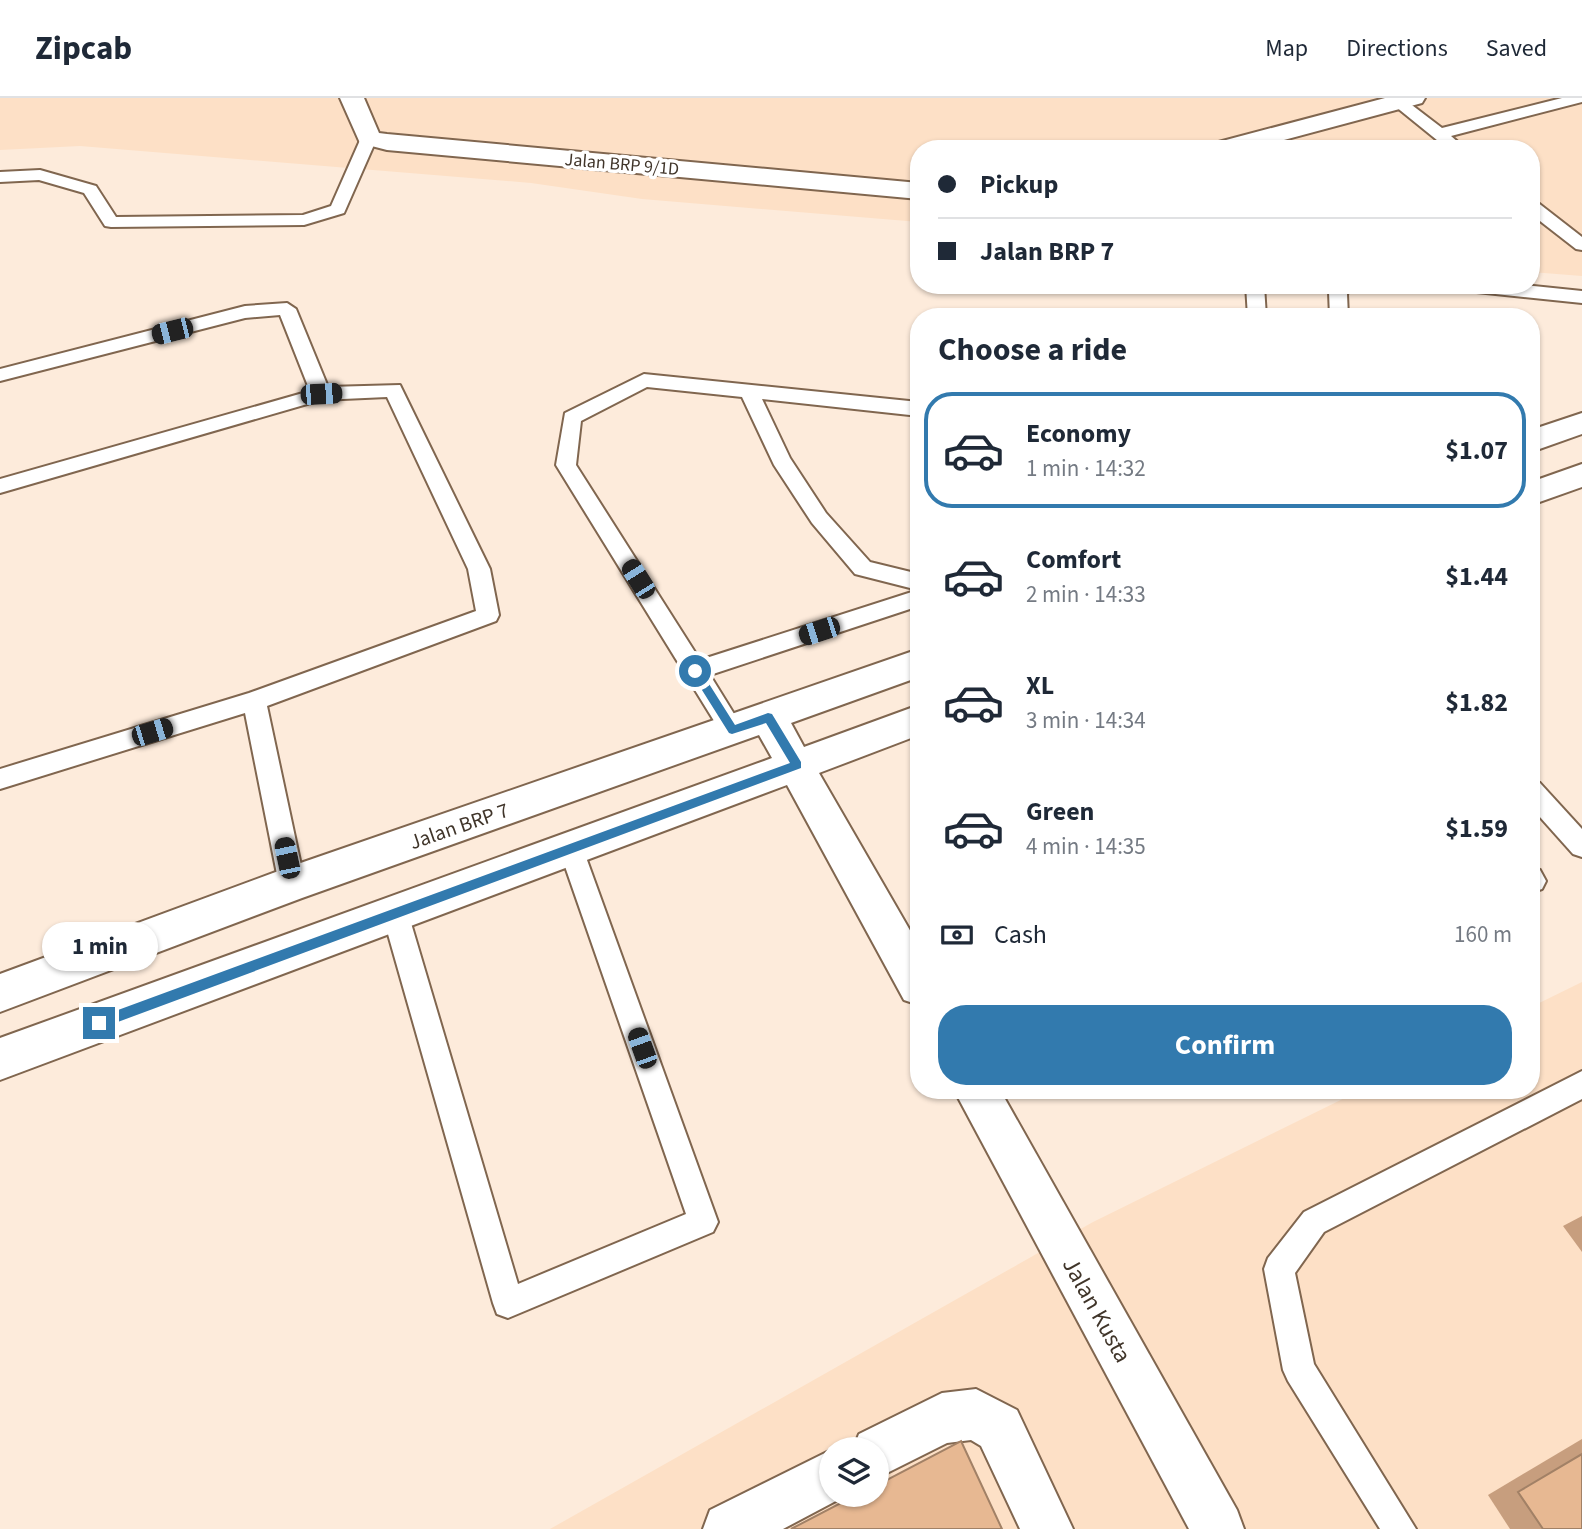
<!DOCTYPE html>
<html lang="en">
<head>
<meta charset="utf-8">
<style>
  :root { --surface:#fff; --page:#f2f2f3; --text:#1f2937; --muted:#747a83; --line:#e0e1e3; --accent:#327aae }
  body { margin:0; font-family:"Source Sans 3",sans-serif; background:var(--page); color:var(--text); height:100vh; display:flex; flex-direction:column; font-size:26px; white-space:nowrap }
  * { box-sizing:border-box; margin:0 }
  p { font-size:23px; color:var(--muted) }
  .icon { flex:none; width:38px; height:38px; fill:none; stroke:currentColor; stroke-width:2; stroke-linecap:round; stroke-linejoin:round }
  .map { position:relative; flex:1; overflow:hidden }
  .panel { position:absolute; left:910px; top:210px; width:630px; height:791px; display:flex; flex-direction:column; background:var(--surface); border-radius:28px; box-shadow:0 2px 5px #0004 }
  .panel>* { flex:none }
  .hud { position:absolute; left:910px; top:42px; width:630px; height:154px; border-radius:28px; box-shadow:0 2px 5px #0004; display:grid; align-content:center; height:154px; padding:0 28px; background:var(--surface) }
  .buttons { position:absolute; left:819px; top:1339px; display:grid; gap:14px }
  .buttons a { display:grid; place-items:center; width:70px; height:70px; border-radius:50%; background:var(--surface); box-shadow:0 2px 5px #0004; font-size:35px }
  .end { position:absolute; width:32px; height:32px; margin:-16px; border:9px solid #327aae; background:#fff; box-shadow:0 0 0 4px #fff }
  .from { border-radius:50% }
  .bubble { position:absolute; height:49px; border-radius:24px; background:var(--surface); box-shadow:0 2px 5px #0004; font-size:23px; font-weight:700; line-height:49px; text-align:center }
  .car { position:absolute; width:21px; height:42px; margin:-21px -10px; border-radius:9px; box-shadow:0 0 5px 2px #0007; background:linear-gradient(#222 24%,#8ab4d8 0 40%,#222 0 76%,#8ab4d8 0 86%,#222 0) }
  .hud b { display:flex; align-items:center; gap:24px; height:66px; font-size:26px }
  .hud b+b { border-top:2px solid var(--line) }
  .hud i { width:18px; height:18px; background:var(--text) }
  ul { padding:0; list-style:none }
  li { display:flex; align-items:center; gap:21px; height:116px; margin:0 14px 10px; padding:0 14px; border:4px solid transparent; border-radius:28px }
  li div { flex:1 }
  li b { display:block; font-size:26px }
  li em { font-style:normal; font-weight:700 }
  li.current { border-color:var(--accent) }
  li>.icon { width:63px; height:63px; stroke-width:1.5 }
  h2 { padding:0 28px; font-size:32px; line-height:84px }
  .pay { display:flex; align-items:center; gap:18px; height:77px; padding:0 28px; font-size:26px }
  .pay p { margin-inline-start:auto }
  .primary-button { display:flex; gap:14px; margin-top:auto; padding:14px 28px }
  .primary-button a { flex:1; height:80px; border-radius:28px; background:var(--accent); color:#fff; font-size:28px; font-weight:700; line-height:80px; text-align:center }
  header { display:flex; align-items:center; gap:42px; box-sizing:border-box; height:98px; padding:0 35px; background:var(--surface); border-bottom:2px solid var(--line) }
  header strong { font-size:33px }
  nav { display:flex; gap:38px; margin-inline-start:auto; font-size:24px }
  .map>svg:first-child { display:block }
  .built { fill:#fde0c6; fill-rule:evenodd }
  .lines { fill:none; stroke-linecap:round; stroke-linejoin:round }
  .lane-casing { stroke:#80664f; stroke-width:4 }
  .street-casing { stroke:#80664f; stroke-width:4 }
  .secondary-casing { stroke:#80664f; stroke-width:4 }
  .lane { fill:#fff; fill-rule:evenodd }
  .street { fill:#fff; fill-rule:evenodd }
  .secondary { fill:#fff; fill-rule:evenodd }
  .wall { fill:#c79e7e }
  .building { fill:#e7b892; stroke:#a28166; stroke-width:2 }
  .route { fill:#327aae }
  .labels { text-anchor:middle; stroke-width:7; stroke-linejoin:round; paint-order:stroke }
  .far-street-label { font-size:18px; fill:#40352a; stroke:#fff }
  .street-label { font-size:21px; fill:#40352a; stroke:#fff }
  .near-street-label { font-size:24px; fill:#40352a; stroke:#fff }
</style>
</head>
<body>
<header>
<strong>Zipcab</strong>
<nav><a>Map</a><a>Directions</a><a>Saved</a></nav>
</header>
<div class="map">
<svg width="1582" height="1431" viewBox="0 0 1582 1431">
  <rect width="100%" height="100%" fill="#fdebdb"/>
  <g class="built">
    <polygon points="0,0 1582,0 1582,178 1531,174 1531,51 919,51 919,124 642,101 531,85 80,48 0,52"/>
    <path d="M1582,884V1431H550L1093,1124L1361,992H1531V909ZM831,1351H877V1396H831Z"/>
  </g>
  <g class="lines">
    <g class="lane-casing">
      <g id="lane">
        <polygon points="1562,0 1582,0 1582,4 1451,38 1466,51 1448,51 1390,4 1392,1 1404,1 1442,30"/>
        <polygon points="369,35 377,40 344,115 304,127 111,129 105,128 84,95 39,82 0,84 0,74 40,72 96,88 116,119 303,117 331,108 361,40"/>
        <polygon points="1531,103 1537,104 1582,139 1582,152 1576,151 1531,116"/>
        <polygon points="1246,187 1264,187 1266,219 1248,219"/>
        <polygon points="1335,187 1355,187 1347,196 1348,219 1330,219 1329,194"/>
        <polygon points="1458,187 1523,187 1582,193 1582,205 1467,193"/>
        <polygon points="287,205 296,211 328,289 400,287 490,471 499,517 496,523 267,608 305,786 301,794 292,797 283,794 279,786 245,615 0,691 0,671 249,595 476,513 468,471 387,299 321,302 0,395 0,381 310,293 280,217 245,220 0,283 0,271 245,208"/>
        <path d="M644,276L919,304V318L762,301L790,360L826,415L870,464L919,476V508L710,577L744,632L740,639L732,642L724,639L556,367L565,315ZM647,289L742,299L774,367L812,425L855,476L918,492L700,562L576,367L581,323Z"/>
        <polygon points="1531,682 1540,685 1582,731 1582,759 1573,756 1531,709"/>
        <polygon points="571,740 580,743 583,751 718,1124 713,1134 508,1220 497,1216 493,1205 382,815 386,807 395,804 404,807 408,815 518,1186 686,1116 559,751 562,743"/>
        <polygon points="1531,769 1540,772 1546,783 1542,791 1533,794"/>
        <polygon points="1582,973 1582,1001 1324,1134 1295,1175 1314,1266 1416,1431 1380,1431 1288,1283 1283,1272 1264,1171 1268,1160 1304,1114"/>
      </g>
    </g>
    <g class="street-casing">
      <g id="street">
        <polygon points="340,0 364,0 379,35 387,36 919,85 919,101 387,52 360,45"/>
        <polygon points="1385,0 1425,0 1422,5 1250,51 1207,51 1211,46"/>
        <polygon points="976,1291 1017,1312 1073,1431 1020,1431 981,1348 971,1342 947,1345 877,1380 877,1351 853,1351 859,1336 942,1295"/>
        <polygon points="831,1352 831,1396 849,1396 783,1431 703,1431 710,1412"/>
      </g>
    </g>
    <g class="secondary-casing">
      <g id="secondary">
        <polygon points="1582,315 1582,336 1531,354 1531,332"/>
        <polygon points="1582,366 1582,389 1531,407 1531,384"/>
        <polygon points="919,551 919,579 791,625 804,649 919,607 919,637 819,675 919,848 919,907 904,902 787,687 0,982 0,940 772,660 759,637 302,800 0,914 0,876 292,768"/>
        <polygon points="954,992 1000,992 1237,1412 1244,1431 1189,1431"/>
      </g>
    </g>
    <use href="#lane" class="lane"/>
    <use href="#street" class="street"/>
    <use href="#secondary" class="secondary"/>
  </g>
  <g class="wall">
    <polygon points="1582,1118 1582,1154 1563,1128"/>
    <polygon points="1582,1341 1582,1431 1510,1431 1488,1397"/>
  </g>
  <g class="building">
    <polygon points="961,1343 1002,1431 791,1431 858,1396 877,1396 877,1387"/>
    <polygon points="1582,1356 1582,1431 1543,1431 1518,1394"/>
  </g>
  <polygon class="route" points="695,569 699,570 735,627 768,615 772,616 801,664 801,670 99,931 94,929 93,925 99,919 790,665 766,625 732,636 729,635 690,573"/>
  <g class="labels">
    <g class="far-street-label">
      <text transform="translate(622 66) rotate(5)" y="6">Jalan BRP 9/1D</text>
    </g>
    <g class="street-label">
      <text transform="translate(459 728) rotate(-19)" y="7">Jalan BRP 7</text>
    </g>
    <g class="near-street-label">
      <text transform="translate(1097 1212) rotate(61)" y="8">Jalan Kusta</text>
    </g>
  </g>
</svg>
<div class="buttons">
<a><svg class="icon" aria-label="layers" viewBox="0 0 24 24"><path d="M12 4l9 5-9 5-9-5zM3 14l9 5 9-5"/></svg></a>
</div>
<i class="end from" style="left:695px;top:573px"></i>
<i class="end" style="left:99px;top:925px"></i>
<div class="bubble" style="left:42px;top:824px;width:116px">1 min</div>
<i class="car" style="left:172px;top:233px;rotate:256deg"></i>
<i class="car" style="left:321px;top:296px;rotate:87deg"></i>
<i class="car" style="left:638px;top:481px;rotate:328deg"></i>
<i class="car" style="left:819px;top:533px;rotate:252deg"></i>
<i class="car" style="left:152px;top:634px;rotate:73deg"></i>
<i class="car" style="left:287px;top:760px;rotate:348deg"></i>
<i class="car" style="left:642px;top:950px;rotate:340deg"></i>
<div class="hud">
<b><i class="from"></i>Pickup</b>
<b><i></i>Jalan BRP 7</b>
</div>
<section class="panel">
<h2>Choose a ride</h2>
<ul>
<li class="current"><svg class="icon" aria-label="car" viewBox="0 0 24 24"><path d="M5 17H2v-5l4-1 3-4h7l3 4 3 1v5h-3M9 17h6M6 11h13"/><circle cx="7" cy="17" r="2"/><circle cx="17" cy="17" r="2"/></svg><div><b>Economy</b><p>1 min · 14:32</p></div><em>$1.07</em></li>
<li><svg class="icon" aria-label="car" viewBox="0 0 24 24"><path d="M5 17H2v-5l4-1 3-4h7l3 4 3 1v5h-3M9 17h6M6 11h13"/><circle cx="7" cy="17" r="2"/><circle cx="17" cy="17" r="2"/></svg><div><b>Comfort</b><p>2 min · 14:33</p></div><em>$1.44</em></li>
<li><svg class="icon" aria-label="car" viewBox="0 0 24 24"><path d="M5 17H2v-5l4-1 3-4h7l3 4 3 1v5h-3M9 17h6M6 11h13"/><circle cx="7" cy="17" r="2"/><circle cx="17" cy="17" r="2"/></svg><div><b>XL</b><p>3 min · 14:34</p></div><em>$1.82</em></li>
<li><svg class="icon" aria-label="car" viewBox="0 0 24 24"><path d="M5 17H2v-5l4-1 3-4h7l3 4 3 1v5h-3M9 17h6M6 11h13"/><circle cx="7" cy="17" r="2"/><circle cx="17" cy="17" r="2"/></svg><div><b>Green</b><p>4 min · 14:35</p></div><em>$1.59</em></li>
</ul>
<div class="pay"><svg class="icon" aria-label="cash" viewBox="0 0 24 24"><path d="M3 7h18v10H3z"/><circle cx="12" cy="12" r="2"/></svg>Cash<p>160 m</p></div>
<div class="primary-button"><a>Confirm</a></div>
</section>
</div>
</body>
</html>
